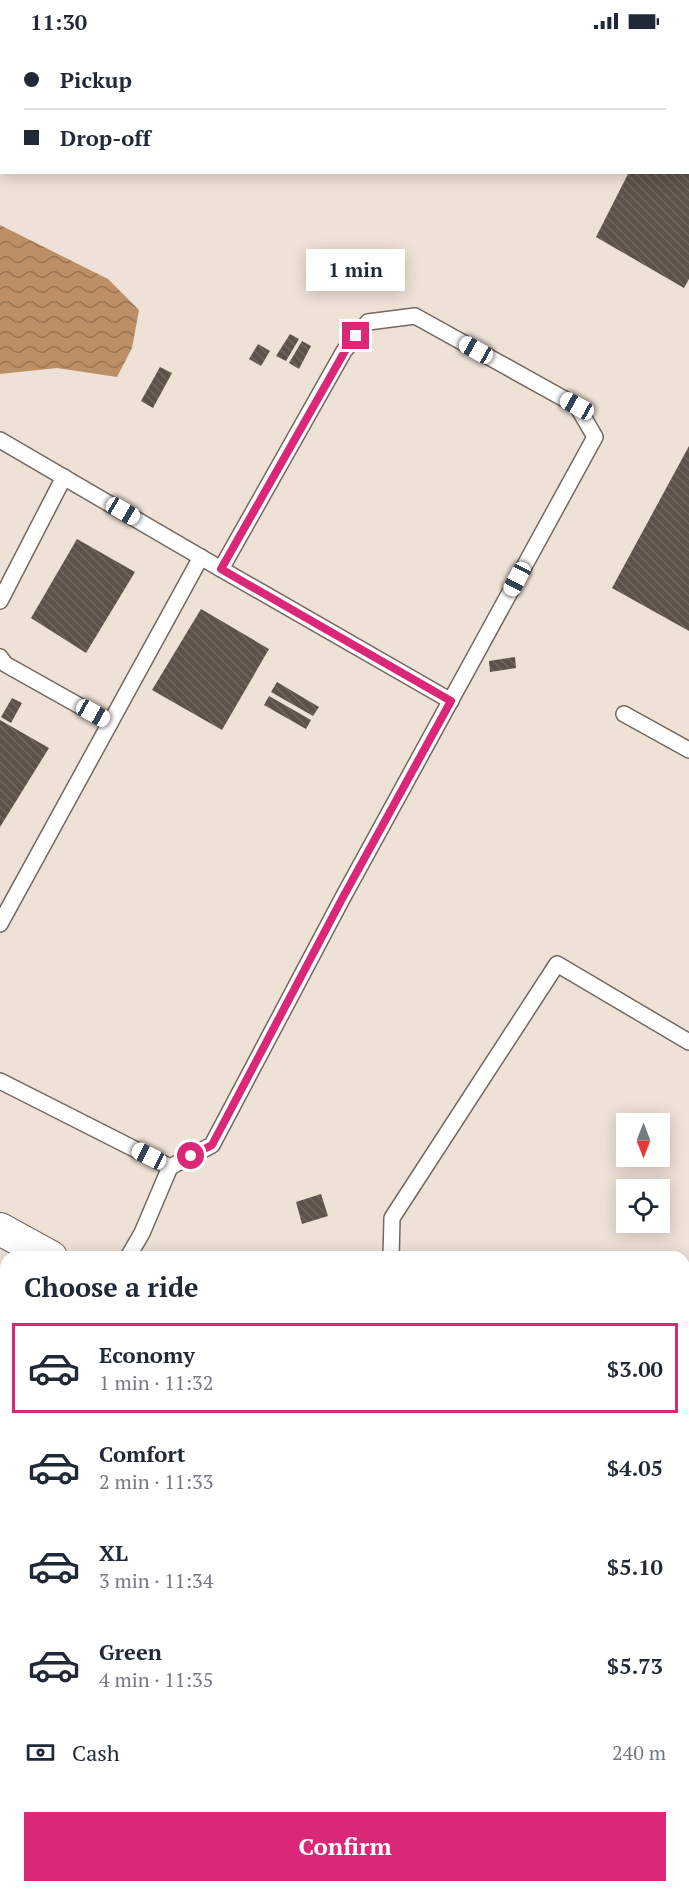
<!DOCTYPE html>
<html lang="en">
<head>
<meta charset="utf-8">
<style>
  :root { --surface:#fff; --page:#f6f6f7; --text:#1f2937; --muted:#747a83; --line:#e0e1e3; --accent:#db2777 }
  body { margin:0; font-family:"PT Serif",serif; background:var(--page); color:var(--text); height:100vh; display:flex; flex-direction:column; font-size:22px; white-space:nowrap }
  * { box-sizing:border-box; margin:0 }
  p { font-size:20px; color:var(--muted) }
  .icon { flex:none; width:33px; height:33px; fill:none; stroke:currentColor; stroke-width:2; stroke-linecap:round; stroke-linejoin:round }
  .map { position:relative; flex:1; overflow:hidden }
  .sheet { position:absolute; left:0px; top:1209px; width:690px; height:642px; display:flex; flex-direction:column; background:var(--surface); border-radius:18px 18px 0 0; box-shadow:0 3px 15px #0003 }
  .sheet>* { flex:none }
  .top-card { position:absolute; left:0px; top:0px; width:690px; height:132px; box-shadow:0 3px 15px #0003; display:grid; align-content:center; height:132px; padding:0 24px; background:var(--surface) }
  .needle { width:39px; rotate:180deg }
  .tools { position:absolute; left:616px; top:1071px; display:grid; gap:12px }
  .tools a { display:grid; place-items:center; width:54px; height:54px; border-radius:0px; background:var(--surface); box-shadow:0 3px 15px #0003; font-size:30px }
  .end { position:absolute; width:27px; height:27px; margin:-14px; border:8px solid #db2777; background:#fff; box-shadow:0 0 0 3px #fff }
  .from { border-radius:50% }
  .bubble { position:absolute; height:42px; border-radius:0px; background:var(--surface); box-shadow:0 3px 15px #0003; font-size:20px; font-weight:700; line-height:42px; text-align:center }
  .car { position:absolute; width:18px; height:36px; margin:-18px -9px; border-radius:8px; box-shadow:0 0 4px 2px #0007; background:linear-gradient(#fff 24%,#345 0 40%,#fff 0 76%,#345 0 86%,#fff 0) }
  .top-card b { display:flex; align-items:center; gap:21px; height:57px; font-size:22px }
  .top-card b+b { border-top:2px solid var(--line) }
  .top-card i { width:15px; height:15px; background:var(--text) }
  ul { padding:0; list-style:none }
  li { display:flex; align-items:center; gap:18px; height:90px; margin:0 12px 9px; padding:0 12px; border:3px solid transparent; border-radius:0px }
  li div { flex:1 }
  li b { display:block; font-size:22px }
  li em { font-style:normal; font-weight:700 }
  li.active { border-color:var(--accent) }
  li>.icon { width:54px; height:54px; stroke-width:1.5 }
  h2 { padding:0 24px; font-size:27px; line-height:72px }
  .pay { display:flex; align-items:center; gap:15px; height:66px; padding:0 24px; font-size:22px }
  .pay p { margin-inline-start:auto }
  .cta { display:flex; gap:12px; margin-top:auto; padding:12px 24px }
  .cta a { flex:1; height:69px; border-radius:0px; background:var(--accent); color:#fff; font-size:24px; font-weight:700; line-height:69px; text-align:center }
  .status { display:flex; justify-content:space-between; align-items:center; height:42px; padding:0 30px; background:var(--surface); direction:ltr }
  .status svg { height:16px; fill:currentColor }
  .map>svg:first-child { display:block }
  .water { fill:url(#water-waves) }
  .building { fill:url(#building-back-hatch) }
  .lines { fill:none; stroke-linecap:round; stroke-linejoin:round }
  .service-casing { stroke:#746960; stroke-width:18 }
  .minor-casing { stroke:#746960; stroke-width:34 }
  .tertiary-casing { stroke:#746960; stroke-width:36 }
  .service { stroke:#fff; stroke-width:15 }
  .minor { stroke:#fff; stroke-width:32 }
  .tertiary { stroke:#fff; stroke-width:33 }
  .route { stroke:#db2777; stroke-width:8 }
</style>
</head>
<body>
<div class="status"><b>11:30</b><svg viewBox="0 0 49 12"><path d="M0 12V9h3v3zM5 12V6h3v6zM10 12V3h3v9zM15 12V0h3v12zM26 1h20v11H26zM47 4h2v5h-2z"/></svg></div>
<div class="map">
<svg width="689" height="1851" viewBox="0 0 689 1851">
  <defs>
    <pattern id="water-waves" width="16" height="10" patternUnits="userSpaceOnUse" patternTransform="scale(1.5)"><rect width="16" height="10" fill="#bd8f66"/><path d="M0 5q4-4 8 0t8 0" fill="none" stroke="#997453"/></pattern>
    <pattern id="building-back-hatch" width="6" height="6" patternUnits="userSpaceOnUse" patternTransform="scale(1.5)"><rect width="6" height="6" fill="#5d5249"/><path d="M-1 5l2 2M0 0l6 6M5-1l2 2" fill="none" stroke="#706760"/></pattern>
  </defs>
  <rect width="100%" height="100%" fill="#eee1d6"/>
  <polygon class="water" points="0,183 108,237 139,268 132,306 117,335 57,326 0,332"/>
  <g class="building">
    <polygon points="629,130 689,130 689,237 684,246 596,195"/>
    <polygon points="290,292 299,297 286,319 276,314"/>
    <polygon points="302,299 311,304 299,327 289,321"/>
    <polygon points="258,302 270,309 261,324 249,317"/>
    <polygon points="160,325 172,331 153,366 141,359"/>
    <polygon points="689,404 689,589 612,546"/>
    <polygon points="77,497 135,530 86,611 31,576"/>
    <polygon points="201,567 269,607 222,688 152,648"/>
    <polygon points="515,615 516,626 490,630 489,619"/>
    <polygon points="277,640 319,665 313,674 271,650"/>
    <polygon points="269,654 311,678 306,687 264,663"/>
    <polygon points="12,656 22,661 11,681 1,675"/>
    <polygon points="0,678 49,706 0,785"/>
    <polygon points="321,1152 328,1174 302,1182 296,1160"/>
    <polygon points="0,1314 6,1318 6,1334 0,1345"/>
    <polygon points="689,1539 689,1851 637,1847 637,1845 684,1845 684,1544 686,1545"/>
  </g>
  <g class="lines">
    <g class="service-casing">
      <g id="service">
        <polyline points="635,0 638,2"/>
        <polyline points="0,398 221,527 344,309 368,280 415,274 577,364 595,395 342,857 212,1103 170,1125 142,1191 128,1215"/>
        <polyline points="221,527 451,659"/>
        <polyline points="0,559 64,435"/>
        <polyline points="0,615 5,622 110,681"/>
        <polyline points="624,672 689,708"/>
        <polyline points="0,882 201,515"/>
        <polyline points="0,1039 170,1125"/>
        <polyline points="391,1215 392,1176 557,922 689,1000"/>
        <polyline points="684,1384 689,1367"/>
        <polyline points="0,1427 6,1418"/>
      </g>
    </g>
    <g class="minor-casing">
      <g id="minor">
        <polyline points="0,1187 51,1215"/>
        <polyline points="684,1304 689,1304"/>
      </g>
    </g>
    <g class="tertiary-casing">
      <polyline id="tertiary" points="0,5 2,2"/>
    </g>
    <use href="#service" class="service"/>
    <use href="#minor" class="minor"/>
    <use href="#tertiary" class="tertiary"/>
  </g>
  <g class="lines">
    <polyline class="route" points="191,1114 212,1103 342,857 451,659 221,527 345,309 356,294"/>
  </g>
</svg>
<div class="tools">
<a><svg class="needle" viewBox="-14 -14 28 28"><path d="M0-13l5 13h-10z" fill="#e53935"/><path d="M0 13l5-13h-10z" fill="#747a83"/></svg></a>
<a><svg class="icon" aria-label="locate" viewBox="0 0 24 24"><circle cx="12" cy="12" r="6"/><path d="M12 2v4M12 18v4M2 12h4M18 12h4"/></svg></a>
</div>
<i class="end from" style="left:191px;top:1114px"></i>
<i class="end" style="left:356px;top:294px"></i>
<div class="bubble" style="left:306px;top:207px;width:99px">1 min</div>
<i class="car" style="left:476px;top:308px;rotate:299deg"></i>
<i class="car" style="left:577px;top:364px;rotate:299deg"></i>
<i class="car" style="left:123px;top:469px;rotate:120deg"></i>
<i class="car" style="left:517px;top:537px;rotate:208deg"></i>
<i class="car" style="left:93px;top:671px;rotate:119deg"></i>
<i class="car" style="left:149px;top:1114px;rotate:297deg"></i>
<div class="top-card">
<b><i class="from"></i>Pickup</b>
<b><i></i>Drop-off</b>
</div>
<section class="sheet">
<h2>Choose a ride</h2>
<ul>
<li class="active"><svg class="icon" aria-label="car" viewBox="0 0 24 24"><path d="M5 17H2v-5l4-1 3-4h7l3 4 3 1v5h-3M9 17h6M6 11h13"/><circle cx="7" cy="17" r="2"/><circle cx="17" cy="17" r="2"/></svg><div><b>Economy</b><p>1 min · 11:32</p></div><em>$3.00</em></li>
<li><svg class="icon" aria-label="car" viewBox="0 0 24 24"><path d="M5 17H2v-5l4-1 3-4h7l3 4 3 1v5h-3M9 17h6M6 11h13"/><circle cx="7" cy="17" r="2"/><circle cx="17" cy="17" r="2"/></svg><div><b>Comfort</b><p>2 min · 11:33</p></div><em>$4.05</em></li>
<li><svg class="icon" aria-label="car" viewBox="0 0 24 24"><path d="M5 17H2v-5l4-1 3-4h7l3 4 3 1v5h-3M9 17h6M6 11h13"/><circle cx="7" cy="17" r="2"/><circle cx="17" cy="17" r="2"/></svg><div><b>XL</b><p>3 min · 11:34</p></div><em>$5.10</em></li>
<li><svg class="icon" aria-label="car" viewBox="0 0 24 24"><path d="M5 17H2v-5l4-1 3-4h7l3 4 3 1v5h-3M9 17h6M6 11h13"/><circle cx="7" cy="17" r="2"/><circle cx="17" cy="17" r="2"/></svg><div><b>Green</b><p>4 min · 11:35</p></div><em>$5.73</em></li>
</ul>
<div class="pay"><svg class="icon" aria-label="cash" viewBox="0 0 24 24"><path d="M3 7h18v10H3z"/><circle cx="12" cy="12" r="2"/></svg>Cash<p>240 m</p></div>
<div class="cta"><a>Confirm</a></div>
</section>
</div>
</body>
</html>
